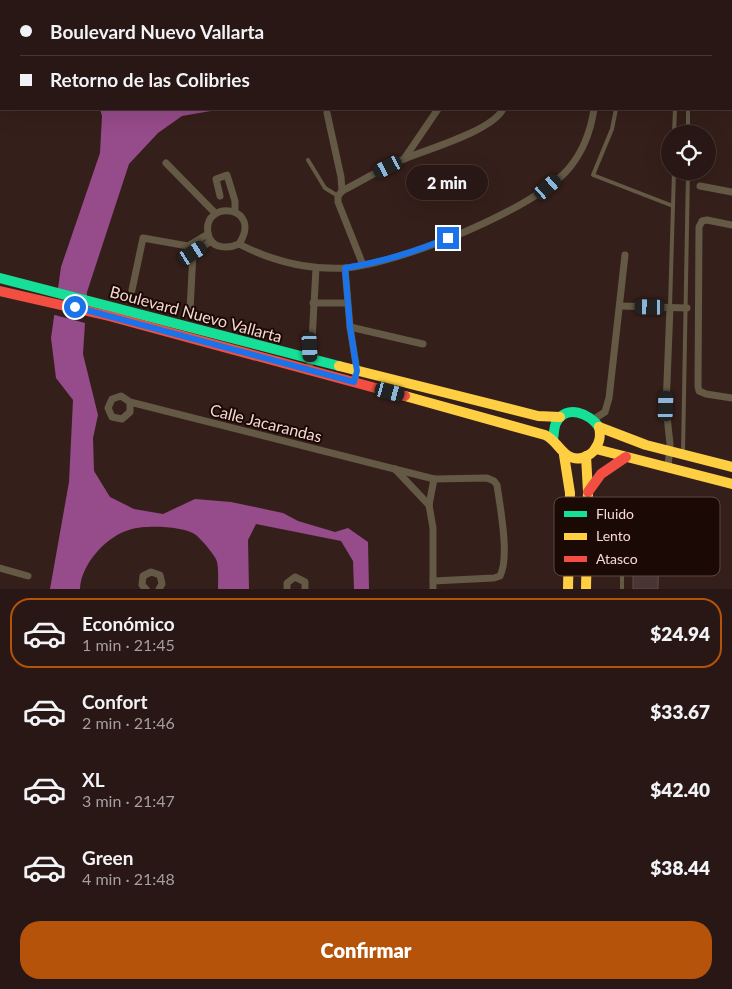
<!DOCTYPE html>
<html lang="es">
<head>
<meta charset="utf-8">
<style>
  :root { --surface:#281714; --page:#30201d; --text:#f1f3f6; --muted:#a59fa0; --line:#443634; --accent:#b45309 }
  body { margin:0; font-family:Lato,sans-serif; background:var(--page); color:var(--text); height:100vh; display:flex; flex-direction:column; font-size:19px; white-space:nowrap }
  * { box-sizing:border-box; margin:0 }
  p { font-size:16px; color:var(--muted) }
  .icon { flex:none; width:28px; height:28px; fill:none; stroke:currentColor; stroke-width:2; stroke-linecap:round; stroke-linejoin:round }
  .map { position:relative; height:589px; overflow:hidden }
  .drawer { display:flex; flex-direction:column; background:var(--surface); flex:1 }
  .drawer>* { flex:none }
  .banner { position:absolute; left:0px; top:0px; width:732px; height:110px; box-shadow:0 5px 20px #0002,0 0 0 1px var(--line); display:grid; align-content:center; height:110px; padding:0 20px; background:var(--surface) }
  .controls { position:absolute; left:661px; top:125px; display:grid; gap:10px }
  .controls a { display:grid; place-items:center; width:55px; height:55px; border-radius:50%; background:var(--surface); box-shadow:0 5px 20px #0002,0 0 0 1px var(--line); font-size:25px }
  .end { position:absolute; width:22px; height:22px; margin:-11px; border:6px solid #1a73e8; background:#fff; box-shadow:0 0 0 2px #fff }
  .from { border-radius:50% }
  .bubble { position:absolute; height:35px; border-radius:18px; background:var(--surface); box-shadow:0 5px 20px #0002,0 0 0 1px var(--line); font-size:16px; font-weight:800; line-height:35px; text-align:center }
  .car { position:absolute; width:15px; height:30px; margin:-15px -8px; border-radius:6px; box-shadow:0 0 4px 1px #0007; background:linear-gradient(#222 24%,#8ab4d8 0 40%,#222 0 76%,#8ab4d8 0 86%,#222 0) }
  .banner b { display:flex; align-items:center; gap:18px; height:48px; font-size:19px }
  .banner b+b { border-top:1px solid var(--line) }
  .banner i { width:12px; height:12px; background:var(--text) }
  ul { padding:9px 0 0; list-style:none }
  li { display:flex; align-items:center; gap:15px; height:70px; margin:0 10px 8px; padding:0 10px; border:2px solid transparent; border-radius:20px }
  li div { flex:1 }
  li b { display:block; font-size:19px }
  li em { font-style:normal; font-weight:800 }
  li.current { border-color:var(--accent) }
  li>.icon { width:45px; height:45px; stroke-width:1.5 }
  .cta { display:flex; gap:10px; margin-top:auto; padding:10px 20px }
  .cta a { flex:1; height:58px; border-radius:20px; background:var(--accent); color:#fff; font-size:20px; font-weight:800; line-height:58px; text-align:center }
  .map>svg:first-child { display:block }
  .water { fill:#964b8a }
  .pier { fill:#351f1a }
  .building { fill:#493634; stroke:#604c4b }
  .lines { fill:none; stroke-linecap:round; stroke-linejoin:round }
  .lane { stroke:#635945; stroke-width:4 }
  .street { stroke:#635945; stroke-width:7 }
  .fast { stroke:#16e098; stroke-width:10 }
  .slow { stroke:#ffcf43; stroke-width:10 }
  .jam { stroke:#f24e42; stroke-width:10 }
  .route { stroke:#1a73e8; stroke-width:6 }
  .labels { text-anchor:middle; stroke-width:4; stroke-linejoin:round; paint-order:stroke }
  .street-label { font-size:16px; fill:#f6d9d2; stroke:#1b0906 }
  .key { fill:#1b0906; stroke:#5d4743; stroke-width:1 }
  .key-label { font-size:14px; fill:#f6d9d2 }
</style>
</head>
<body>
<div class="map">
<svg width="732" height="589" viewBox="0 0 732 589">
  <rect width="100%" height="100%" fill="#351f1a"/>
  <path class="water" d="M100,109H222L182,116L158,133L129,164L87,292L83,354L98,415L93,438L94,471L110,497L134,509L163,514L195,499L231,502L283,513L298,521L335,532L348,528L368,542L369,589H354L353,561L341,541L256,524L248,540L249,589H218C218,580 219,566 216,559C212,552 202,540 196,535C184,526 146,525 132,529C107,535 81,564 80,589H50L69,482L73,400L56,378L51,338L61,267L100,153L102,116Z"/>
  <polygon class="pier" points="54,296 89,305 85,323 51,314"/>
  <polygon class="building" points="633,530 659,530 658,589 633,589"/>
  <g class="lines">
    <g class="lane">
      <polyline points="591,0 591,1"/>
      <polyline points="676,1 676,0"/>
      <polyline points="690,1 690,0"/>
      <polyline points="616,109 612,129 593,175 673,206"/>
      <polyline points="674,134 675,109"/>
      <polyline points="688,134 688,109"/>
      <polyline points="308,160 325,188 338,196"/>
      <polyline points="670,307 674,171"/>
      <polyline points="683,452 688,171"/>
      <polyline points="622,527 622,589"/>
    </g>
    <g class="street">
      <polyline points="458,0 459,1"/>
      <polyline points="560,0 561,1"/>
      <polyline points="327,113 341,177 342,191"/>
      <polyline points="404,159 438,109"/>
      <polyline points="166,163 215,213"/>
      <polyline points="700,186 732,192"/>
      <polyline points="220,196 216,179 227,175 235,201 235,212"/>
      <polyline points="732,225 707,220 702,221 699,227 698,386 699,391 706,394 732,398"/>
      <path d="M239,244C264,205 202,199 208,233C210,249 228,249 239,244C272,261 307,270 345,268C398,264 537,209 570,167C583,151 591,129 594,109"/>
      <polyline points="188,246 193,253 190,310"/>
      <polyline points="193,253 211,241"/>
      <path d="M363,265L338,202V196L342,191C363,180 383,168 404,159C428,149 492,131 503,109"/>
      <polyline points="345,268 350,327 357,371 354,382"/>
      <polyline points="132,290 143,238 188,246 208,234"/>
      <polyline points="313,303 347,303"/>
      <polyline points="621,306 687,308"/>
      <polyline points="350,327 423,344"/>
      <polyline points="308,371 311,359 316,268"/>
      <path d="M130,402V412L122,419L112,417L108,408L112,399L121,396L130,402L434,479L487,478L494,481L497,485C500,507 510,557 500,576L494,578L433,581"/>
      <polyline points="594,419 605,412 609,398 625,255"/>
      <polyline points="668,467 670,444 666,407 670,307"/>
      <polyline points="395,469 429,505"/>
      <polyline points="0,568 28,576"/>
      <polyline points="146,589 142,585 143,576 151,572 160,575 162,584 159,589"/>
      <polyline points="287,589 287,583 295,577 305,582 305,589"/>
      <polyline points="433,589 433,528 429,505 434,479"/>
    </g>
    <g class="fast">
      <polyline points="0,278 339,366"/>
      <path d="M553,439C554,434 554,427 556,423C566,403 590,414 599,427"/>
    </g>
    <g class="slow">
      <polyline points="339,366 538,416 560,417"/>
      <path d="M405,396L545,435C559,441 563,462 582,458C588,456 592,454 595,449C600,442 601,436 599,427"/>
      <polyline points="599,427 646,445 732,467"/>
      <polyline points="596,449 732,484"/>
      <polyline points="564,455 570,493 568,589"/>
      <polyline points="586,456 588,492 586,589"/>
    </g>
    <g class="jam">
      <polyline points="0,291 109,316 405,396"/>
      <polyline points="588,492 601,474 626,457"/>
    </g>
  </g>
  <g class="lines">
    <path class="route" d="M75,307L354,382L357,371L350,327L345,268C384,261 412,253 448,238"/>
  </g>
  <g class="labels">
    <g class="street-label">
      <text transform="translate(196 314) rotate(15)" y="6">Boulevard Nuevo Vallarta</text>
      <text transform="translate(266 423) rotate(14)" y="6">Calle Jacarandas</text>
    </g>
  </g>
  <rect x="554" y="497" width="166" height="79" rx="8" class="key"/>
  <rect x="564" y="511" width="23" height="6" fill="#16e098"/>
  <rect x="564" y="533" width="23" height="7" fill="#ffcf43"/>
  <rect x="564" y="556" width="23" height="6" fill="#f24e42"/>
  <g class="key-label">
    <text x="596" y="519">Fluido</text>
    <text x="596" y="541">Lento</text>
    <text x="596" y="564">Atasco</text>
  </g>
</svg>
<div class="controls">
<a><svg class="icon" aria-label="locate" viewBox="0 0 24 24"><circle cx="12" cy="12" r="6"/><path d="M12 2v4M12 18v4M2 12h4M18 12h4"/></svg></a>
</div>
<i class="end from" style="left:75px;top:307px"></i>
<i class="end" style="left:448px;top:238px"></i>
<div class="bubble" style="left:406px;top:165px;width:82px">2 min</div>
<i class="car" style="left:388px;top:167px;rotate:243deg"></i>
<i class="car" style="left:548px;top:187px;rotate:49deg"></i>
<i class="car" style="left:193px;top:253px;rotate:57deg"></i>
<i class="car" style="left:650px;top:307px;rotate:271deg"></i>
<i class="car" style="left:310px;top:347px;rotate:177deg"></i>
<i class="car" style="left:390px;top:392px;rotate:105deg"></i>
<i class="car" style="left:666px;top:406px;rotate:2deg"></i>
<div class="banner">
<b><i class="from"></i>Boulevard Nuevo Vallarta</b>
<b><i></i>Retorno de las Colibries</b>
</div>
</div>
<section class="drawer">
<ul>
<li class="current"><svg class="icon" aria-label="car" viewBox="0 0 24 24"><path d="M5 17H2v-5l4-1 3-4h7l3 4 3 1v5h-3M9 17h6M6 11h13"/><circle cx="7" cy="17" r="2"/><circle cx="17" cy="17" r="2"/></svg><div><b>Económico</b><p>1 min · 21:45</p></div><em>$24.94</em></li>
<li><svg class="icon" aria-label="car" viewBox="0 0 24 24"><path d="M5 17H2v-5l4-1 3-4h7l3 4 3 1v5h-3M9 17h6M6 11h13"/><circle cx="7" cy="17" r="2"/><circle cx="17" cy="17" r="2"/></svg><div><b>Confort</b><p>2 min · 21:46</p></div><em>$33.67</em></li>
<li><svg class="icon" aria-label="car" viewBox="0 0 24 24"><path d="M5 17H2v-5l4-1 3-4h7l3 4 3 1v5h-3M9 17h6M6 11h13"/><circle cx="7" cy="17" r="2"/><circle cx="17" cy="17" r="2"/></svg><div><b>XL</b><p>3 min · 21:47</p></div><em>$42.40</em></li>
<li><svg class="icon" aria-label="car" viewBox="0 0 24 24"><path d="M5 17H2v-5l4-1 3-4h7l3 4 3 1v5h-3M9 17h6M6 11h13"/><circle cx="7" cy="17" r="2"/><circle cx="17" cy="17" r="2"/></svg><div><b>Green</b><p>4 min · 21:48</p></div><em>$38.44</em></li>
</ul>
<div class="cta"><a>Confirmar</a></div>
</section>
</body>
</html>
